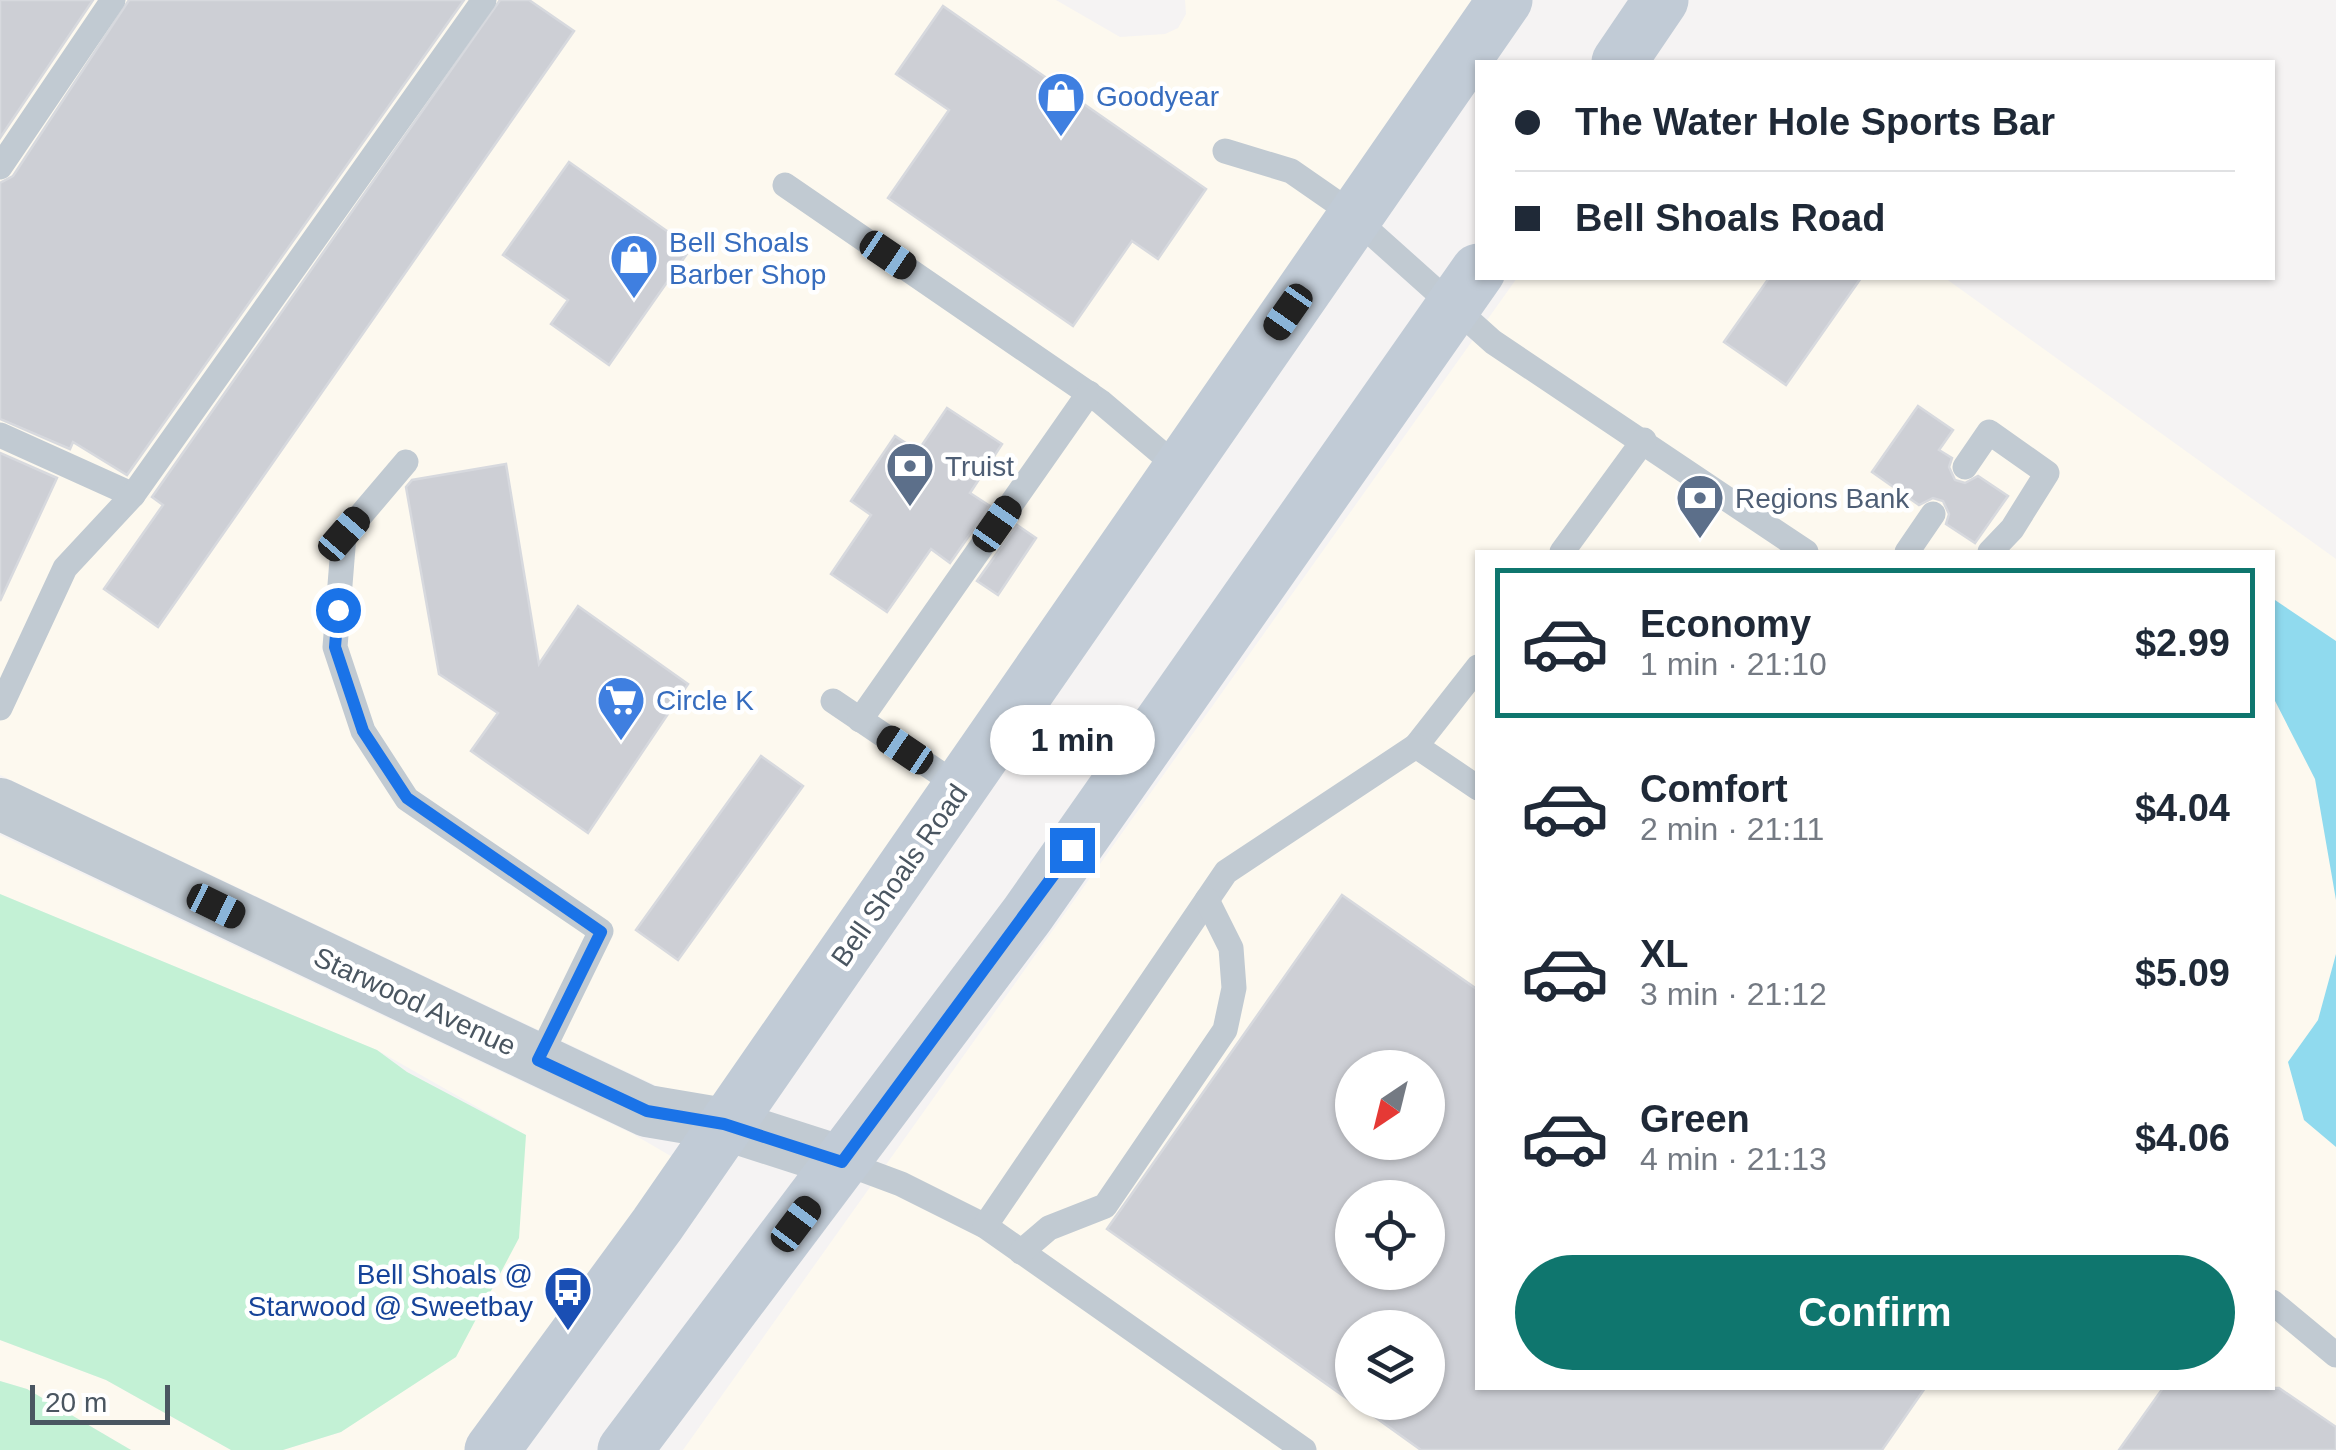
<!DOCTYPE html>
<html lang="en">
<head>
<meta charset="utf-8">
<style>
  :root { --surface:#fff; --page:#f2f2f3; --text:#1f2937; --muted:#747a83; --line:#e0e1e3; --accent:#0f766e }
  body { margin:0; font-family:Helvetica,sans-serif; background:var(--page); color:var(--text); height:100vh; display:flex; flex-direction:column; font-size:38px; white-space:nowrap }
  * { box-sizing:border-box; margin:0 }
  p { font-size:32px; color:var(--muted) }
  .icon { flex:none; width:55px; height:55px; fill:none; stroke:currentColor; stroke-width:2; stroke-linecap:round; stroke-linejoin:round }
  .map { position:relative; flex:1; overflow:hidden }
  .sheet { position:absolute; left:1475px; top:550px; width:800px; height:840px; display:flex; flex-direction:column; background:var(--surface); border-radius:0px; box-shadow:0 2px 8px #0004 }
  .sheet>* { flex:none }
  .hud { position:absolute; left:1475px; top:60px; width:800px; height:220px; border-radius:0px; box-shadow:0 2px 8px #0004; display:grid; align-content:center; height:220px; padding:0 40px; background:var(--surface) }
  .needle { width:65px; rotate:215deg }
  .fabs { position:absolute; left:1335px; top:1050px; display:grid; gap:20px }
  .fabs a { display:grid; place-items:center; width:110px; height:110px; border-radius:50%; background:var(--surface); box-shadow:0 2px 8px #0004; font-size:50px }
  .scale { position:absolute; left:30px; bottom:25px; width:140px; box-sizing:border-box; padding-left:10px; border:5px solid #4a5661; border-top:0; font-size:28px; line-height:35px; white-space:nowrap; color:#4a5661; -webkit-text-stroke:8px #fff; paint-order:stroke }
  .end { position:absolute; width:45px; height:45px; margin:-22px; border:12px solid #1a73e8; background:#fff; box-shadow:0 0 0 5px #fff }
  .from { border-radius:50% }
  .bubble { position:absolute; height:70px; border-radius:35px; background:var(--surface); box-shadow:0 2px 8px #0004; font-size:32px; font-weight:700; line-height:70px; text-align:center }
  .car { position:absolute; width:30px; height:60px; margin:-30px -15px; border-radius:12px; box-shadow:0 0 8px 2px #0007; background:linear-gradient(#222 24%,#8ab4d8 0 40%,#222 0 76%,#8ab4d8 0 86%,#222 0) }
  .hud b { display:flex; align-items:center; gap:35px; height:95px; font-size:38px }
  .hud b+b { border-top:2px solid var(--line) }
  .hud i { width:25px; height:25px; background:var(--text) }
  ul { padding:18px 0 0; list-style:none }
  li { display:flex; align-items:center; gap:30px; height:150px; margin:0 20px 15px; padding:0 20px; border:5px solid transparent; border-radius:0px }
  li div { flex:1 }
  li b { display:block; font-size:38px }
  li em { font-style:normal; font-weight:700 }
  li.on { border-color:var(--accent) }
  li>.icon { width:90px; height:90px; stroke-width:1.5 }
  .primary-button { display:flex; gap:20px; margin-top:auto; padding:20px 40px }
  .primary-button a { flex:1; height:115px; border-radius:60px; background:var(--accent); color:#fff; font-size:40px; font-weight:700; line-height:115px; text-align:center }
  .map>svg:first-child { display:block }
  .commercial { fill:#fdf9ef; fill-rule:evenodd }
  .green { fill:#c3f1d5 }
  .water { fill:#90daee }
  .building { fill:#cdcfd5; stroke:#d7d9de; stroke-width:2.5; fill-rule:evenodd }
  .lines { fill:none; stroke-linecap:round; stroke-linejoin:round }
  .lane { stroke:#c1cad2; stroke-width:25 }
  .street { stroke:#c1cad2; stroke-width:52 }
  .secondary { stroke:#c1cbd6; stroke-width:55 }
  .route { stroke:#1a73e8; stroke-width:12 }
  .labels { text-anchor:middle; stroke-width:9; stroke-linejoin:round; paint-order:stroke }
  .shop-label { font-size:28px; fill:#366cbe; stroke:#fff; text-anchor:start }
  .service-label { font-size:28px; fill:#4e5e75; stroke:#fff; text-anchor:start }
  .street-label { font-size:28px; fill:#4a5661; stroke:#fff }
  .transit-label { font-size:28px; fill:#164399; stroke:#fff; text-anchor:end }
</style>
</head>
<body>
<div class="map">
<svg width="2336" height="1450" viewBox="0 0 2336 1450">
  <rect width="100%" height="100%" fill="#f5f3f3"/>
  <g class="commercial">
    <polygon points="7,0 1056,0 1120,37 1165,34 1178,28 1186,14 1185,0 1520,0 724,1124 659,1087 0,775 0,10"/>
    <path d="M1517,278H1945L2336,559V1450H683ZM1478,552H2272V1388H1478ZM1352,1068H1428V1142H1352ZM1352,1198H1428V1272H1352ZM1352,1328H1428V1402H1352Z"/>
    <polygon points="0,835 633,1134 693,1169 465,1450 283,1450 341,1432 526,1135 377,1050 0,894"/>
    <polygon points="0,1340 106,1380 231,1450 131,1450 27,1389 0,1381"/>
  </g>
  <g class="green">
    <polygon points="0,894 377,1050 407,1072 526,1135 519,1238 456,1357 341,1432 283,1450 231,1450 106,1380 0,1340"/>
    <polygon points="0,1381 27,1389 131,1450 0,1450"/>
  </g>
  <g class="water">
    <polygon points="2272,598 2336,641 2336,900 2315,779 2273,697"/>
    <polygon points="2336,954 2336,1147 2304,1120 2288,1062 2318,1020"/>
  </g>
  <g class="building">
    <polygon points="0,0 93,0 0,138"/>
    <polygon points="129,0 464,0 127,475 73,442 70,449 0,419 0,183 13,176"/>
    <polygon points="500,0 529,0 574,31 158,627 104,589 163,505 152,497"/>
    <polygon points="943,6 1206,189 1158,259 1132,241 1073,326 888,198 949,110 896,74"/>
    <polygon points="569,162 691,248 609,365 551,324 568,300 503,255"/>
    <polygon points="1769,278 1861,278 1786,385 1724,342"/>
    <polygon points="1918,406 1953,430 1939,450 1952,458 1949,467 1955,480 1965,483 1978,476 2008,496 1975,543 1946,524 1949,514 1943,501 1933,498 1919,505 1872,472"/>
    <polygon points="947,408 1002,444 970,493 990,506 950,563 931,549 887,612 831,574 871,515 851,501 895,436 918,451"/>
    <polygon points="0,453 57,478 0,601"/>
    <polygon points="506,464 539,664 578,606 688,684 588,833 471,751 498,713 439,674 406,487 412,480"/>
    <polygon points="1017,525 1036,538 998,595 977,581"/>
    <polygon points="761,756 803,786 678,960 636,930"/>
    <path d="M1342,895L1478,990V1388H1925L1882,1450H1421L1354,1402H1428V1328H1352V1402L1107,1229ZM1352,1068H1428V1142H1352ZM1352,1198H1428V1272H1352Z"/>
    <polygon points="2163,1388 2279,1388 2336,1427 2336,1450 2119,1450"/>
  </g>
  <g class="lines">
    <g class="lane">
      <polyline points="1225,151 1291,171 1340,205 1493,342 1806,552"/>
      <polyline points="0,167 113,0"/>
      <polyline points="785,185 1101,402 1180,469"/>
      <polyline points="0,435 133,495"/>
      <polyline points="406,462 344,535 335,647 363,731 407,799 601,931 538,1060"/>
      <polyline points="1965,467 1989,432 2047,473 2012,529 1990,552"/>
      <polyline points="1562,552 1644,440"/>
      <polyline points="1907,552 1933,514"/>
      <polyline points="833,701 960,787"/>
      <polyline points="0,708 65,568 133,495 484,0"/>
      <polyline points="860,720 1089,393"/>
      <polyline points="1416,746 1478,667"/>
      <polyline points="842,1162 901,1184 985,1226 1304,1450"/>
      <polyline points="985,1226 1226,872 1416,746 1478,788"/>
      <polyline points="1021,1252 1049,1228 1105,1206 1225,1030 1234,988 1231,948 1207,900"/>
      <polyline points="2272,1302 2336,1355"/>
    </g>
    <polyline class="street" points="0,804 647,1111 724,1124 842,1162"/>
    <g class="secondary">
      <polyline points="1619,62 1661,0"/>
      <polyline points="492,1450 657,1225 1505,0"/>
      <polyline points="625,1450 1027,915 1478,271"/>
    </g>
  </g>
  <g class="lines">
    <polyline class="route" points="338,610 335,647 363,731 407,798 601,932 538,1060 647,1111 724,1124 842,1162 1072,850"/>
  </g>
  <defs>
    <g id="shop-pin" transform="scale(2.5)"><path d="M0 17L-7.5 6A9.5 9.5 0 1 1 7.5 6Z" fill="#3f7fe0" stroke="#fff"/><path d="M-5-2.5h2.3a2.7 3.5 0 0 1 5.4 0H5L5.5 6h-11ZM-1.5-2.5h3a1.5 2.3 0 0 0-3 0Z" fill="#fff"/></g>
    <g id="bank-pin" transform="scale(2.5)"><path d="M0 17L-7.5 6A9.5 9.5 0 1 1 7.5 6Z" fill="#5c6f8a" stroke="#fff"/><path d="M-6-4H6V4H-6ZM0-2.3a2.3 2.3 0 1 0 0 4.6a2.3 2.3 0 1 0 0-4.6Z" fill="#fff"/></g>
    <g id="supermarket-pin" transform="scale(2.5)"><path d="M0 17L-7.5 6A9.5 9.5 0 1 1 7.5 6Z" fill="#3f7fe0" stroke="#fff"/><path d="M-6-5.5h2.5l.6 2H6L4.5 2H-2.5L-4.4-4H-6ZM-1.5 3.2a1.3 1.3 0 1 0 .1 0ZM3 3.2a1.3 1.3 0 1 0 .1 0Z" fill="#fff"/></g>
    <g id="bus-pin" transform="scale(2.5)"><path d="M0 17L-7.5 6A9.5 9.5 0 1 1 7.5 6Z" fill="#1a4fb4" stroke="#fff"/><path d="M-5-6H5V4H4V6H2V4H-2V6H-4V4H-5ZM-3.5-4V0h7V-4ZM-3.5 1.2v1.5H-2V1.2ZM2 1.2v1.5H3.5V1.2Z" fill="#fff"/></g>
  </defs>
  <g fill-rule="evenodd">
    <use href="#shop-pin" x="1061" y="96"/>
    <use href="#shop-pin" x="634" y="258"/>
    <use href="#bank-pin" x="910" y="466"/>
    <use href="#bank-pin" x="1700" y="498"/>
    <use href="#supermarket-pin" x="621" y="700"/>
    <use href="#bus-pin" x="568" y="1290"/>
  </g>
  <g class="labels">
    <g class="shop-label">
      <text x="1096" y="106">Goodyear</text>
      <text x="669" y="252">Bell Shoals<tspan x="669" dy="32">Barber Shop</tspan></text>
      <text x="656" y="710">Circle K</text>
    </g>
    <g class="service-label">
      <text x="945" y="476">Truist</text>
      <text x="1735" y="508">Regions Bank</text>
    </g>
    <g class="street-label">
      <text transform="translate(899 875) rotate(-55)" y="10">Bell Shoals Road</text>
      <text transform="translate(415 1001) rotate(25)" y="10">Starwood Avenue</text>
    </g>
    <g class="transit-label">
      <text x="533" y="1284">Bell Shoals @<tspan x="533" dy="32">Starwood @ Sweetbay</tspan></text>
    </g>
  </g>
</svg>
<div class="fabs">
<a><svg class="needle" viewBox="-14 -14 28 28"><path d="M0-13l5 13h-10z" fill="#e53935"/><path d="M0 13l5-13h-10z" fill="#747a83"/></svg></a>
<a><svg class="icon" aria-label="locate" viewBox="0 0 24 24"><circle cx="12" cy="12" r="6"/><path d="M12 2v4M12 18v4M2 12h4M18 12h4"/></svg></a>
<a><svg class="icon" aria-label="layers" viewBox="0 0 24 24"><path d="M12 4l9 5-9 5-9-5zM3 14l9 5 9-5"/></svg></a>
</div>
<div class="scale">20 m</div>
<i class="end from" style="left:338px;top:610px"></i>
<i class="end" style="left:1072px;top:850px"></i>
<div class="bubble" style="left:990px;top:705px;width:165px">1 min</div>
<i class="car" style="left:888px;top:255px;rotate:124deg"></i>
<i class="car" style="left:1288px;top:312px;rotate:215deg"></i>
<i class="car" style="left:997px;top:524px;rotate:35deg"></i>
<i class="car" style="left:344px;top:534px;rotate:41deg"></i>
<i class="car" style="left:905px;top:750px;rotate:304deg"></i>
<i class="car" style="left:216px;top:906px;rotate:116deg"></i>
<i class="car" style="left:796px;top:1224px;rotate:37deg"></i>
<div class="hud">
<b><i class="from"></i>The Water Hole Sports Bar</b>
<b><i></i>Bell Shoals Road</b>
</div>
<section class="sheet">
<ul>
<li class="on"><svg class="icon" aria-label="car" viewBox="0 0 24 24"><path d="M5 17H2v-5l4-1 3-4h7l3 4 3 1v5h-3M9 17h6M6 11h13"/><circle cx="7" cy="17" r="2"/><circle cx="17" cy="17" r="2"/></svg><div><b>Economy</b><p>1 min · 21:10</p></div><em>$2.99</em></li>
<li><svg class="icon" aria-label="car" viewBox="0 0 24 24"><path d="M5 17H2v-5l4-1 3-4h7l3 4 3 1v5h-3M9 17h6M6 11h13"/><circle cx="7" cy="17" r="2"/><circle cx="17" cy="17" r="2"/></svg><div><b>Comfort</b><p>2 min · 21:11</p></div><em>$4.04</em></li>
<li><svg class="icon" aria-label="car" viewBox="0 0 24 24"><path d="M5 17H2v-5l4-1 3-4h7l3 4 3 1v5h-3M9 17h6M6 11h13"/><circle cx="7" cy="17" r="2"/><circle cx="17" cy="17" r="2"/></svg><div><b>XL</b><p>3 min · 21:12</p></div><em>$5.09</em></li>
<li><svg class="icon" aria-label="car" viewBox="0 0 24 24"><path d="M5 17H2v-5l4-1 3-4h7l3 4 3 1v5h-3M9 17h6M6 11h13"/><circle cx="7" cy="17" r="2"/><circle cx="17" cy="17" r="2"/></svg><div><b>Green</b><p>4 min · 21:13</p></div><em>$4.06</em></li>
</ul>
<div class="primary-button"><a>Confirm</a></div>
</section>
</div>
</body>
</html>
